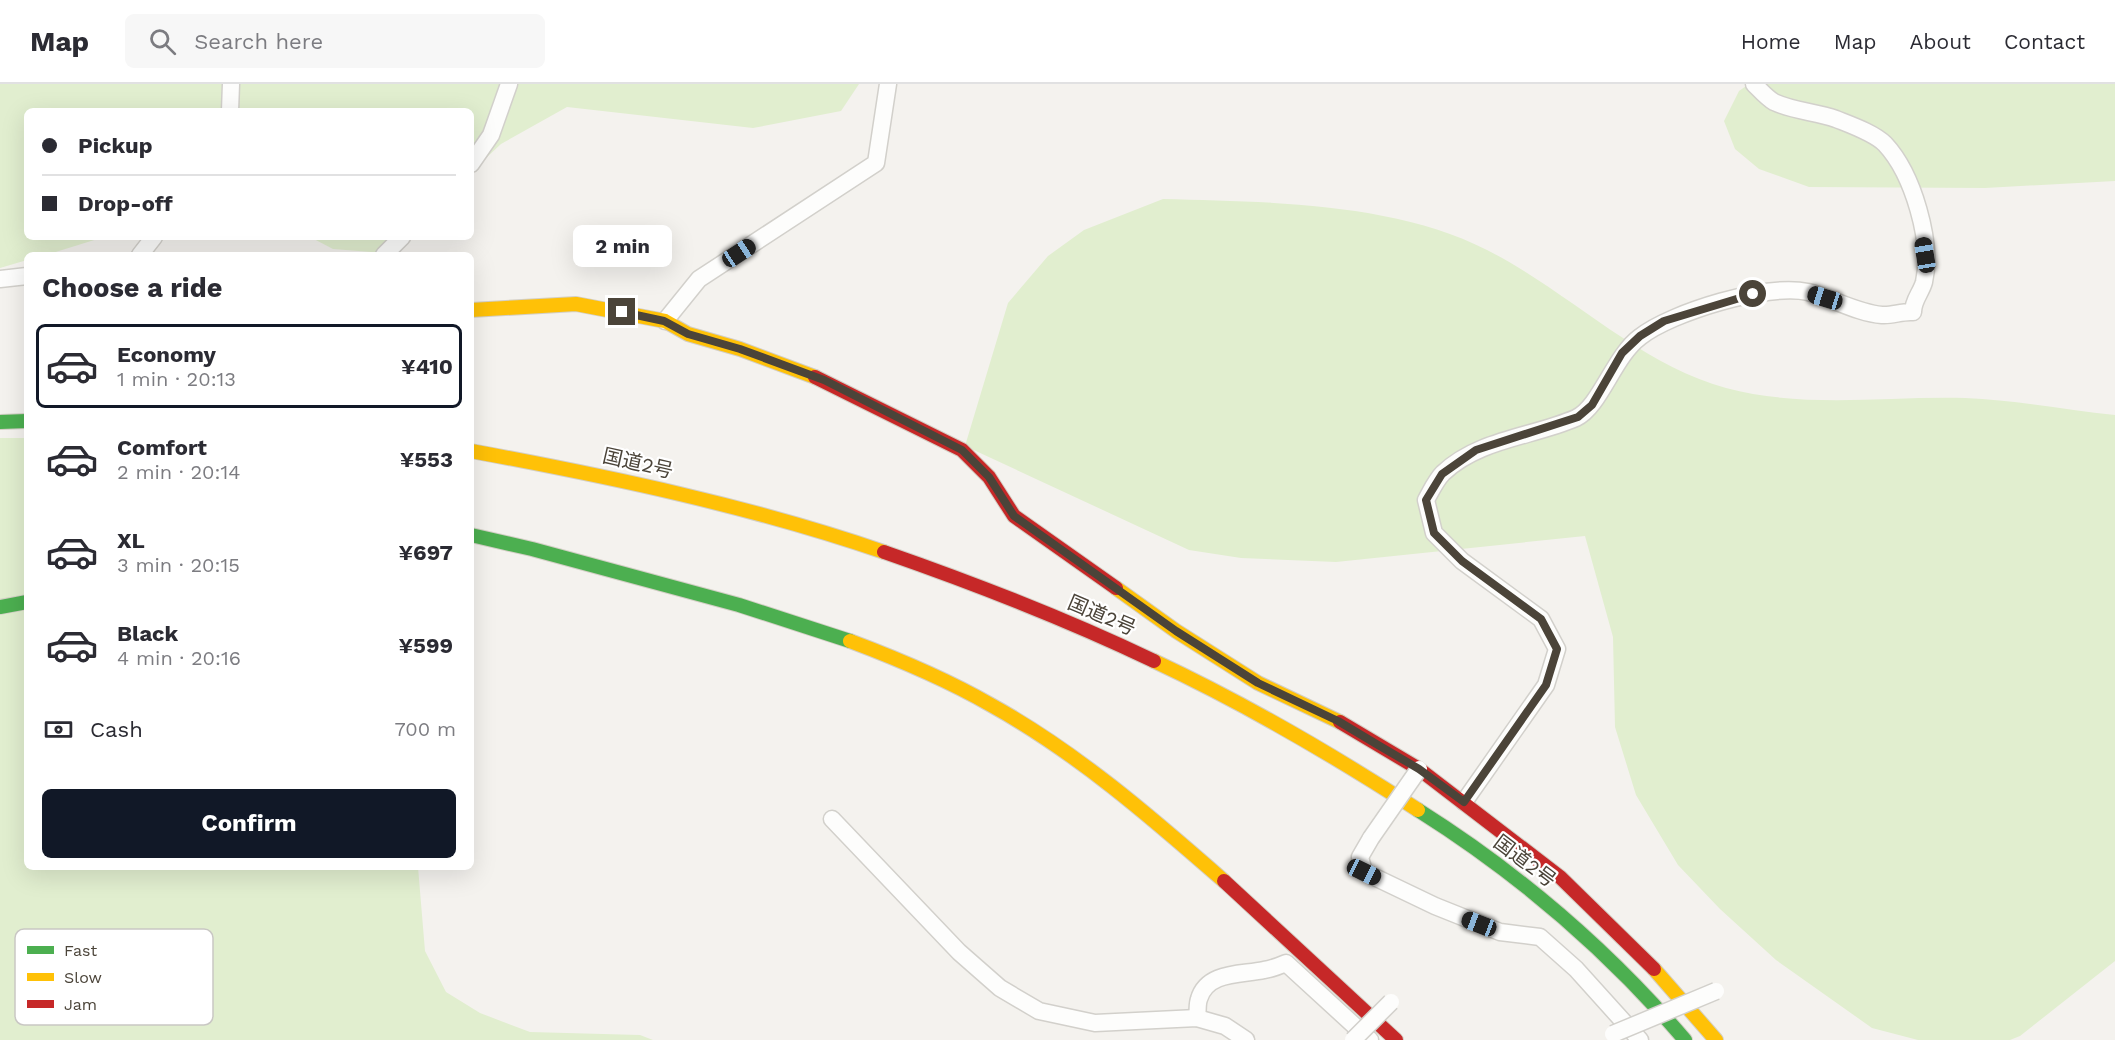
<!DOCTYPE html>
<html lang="en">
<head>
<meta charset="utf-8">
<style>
  :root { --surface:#fff; --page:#f7f7f7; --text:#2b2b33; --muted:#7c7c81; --line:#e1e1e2; --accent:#111827 }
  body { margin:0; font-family:"Work Sans","Noto Sans JP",sans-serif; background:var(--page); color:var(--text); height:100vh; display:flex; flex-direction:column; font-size:22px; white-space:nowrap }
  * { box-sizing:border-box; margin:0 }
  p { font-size:20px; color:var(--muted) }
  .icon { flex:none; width:33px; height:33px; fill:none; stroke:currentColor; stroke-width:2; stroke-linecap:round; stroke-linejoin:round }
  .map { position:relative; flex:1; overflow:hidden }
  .details { position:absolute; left:24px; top:168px; width:450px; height:618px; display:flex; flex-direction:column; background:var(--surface); border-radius:9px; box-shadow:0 6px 24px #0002 }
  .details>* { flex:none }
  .banner { position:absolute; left:24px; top:24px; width:450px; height:132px; border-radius:9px; box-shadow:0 6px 24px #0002; display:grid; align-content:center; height:132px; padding:0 18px; background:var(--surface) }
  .end { position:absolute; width:27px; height:27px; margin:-14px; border:8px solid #4b4439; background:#fff; box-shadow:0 0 0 3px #fff }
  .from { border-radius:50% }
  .bubble { position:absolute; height:42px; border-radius:9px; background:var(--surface); box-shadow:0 6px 24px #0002; font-size:20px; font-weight:700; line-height:42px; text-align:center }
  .car { position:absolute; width:18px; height:36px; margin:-18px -9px; border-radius:8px; box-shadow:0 0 4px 2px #0007; background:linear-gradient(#222 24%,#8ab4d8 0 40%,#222 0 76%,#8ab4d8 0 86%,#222 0) }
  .banner b { display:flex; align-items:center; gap:21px; height:57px; font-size:22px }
  .banner b+b { border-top:2px solid var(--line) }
  .banner i { width:15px; height:15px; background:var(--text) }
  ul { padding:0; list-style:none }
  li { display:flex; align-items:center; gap:18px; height:84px; margin:0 12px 9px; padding:0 6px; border:3px solid transparent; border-radius:9px }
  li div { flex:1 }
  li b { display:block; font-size:22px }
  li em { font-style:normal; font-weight:700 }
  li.selected { border-color:var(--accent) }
  li>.icon { width:54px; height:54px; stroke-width:1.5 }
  h2 { padding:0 18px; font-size:27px; line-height:72px }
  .pay { display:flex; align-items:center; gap:15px; height:66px; padding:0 18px; font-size:22px }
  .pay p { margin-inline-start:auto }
  .action { display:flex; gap:12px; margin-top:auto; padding:12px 18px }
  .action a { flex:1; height:69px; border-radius:9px; background:var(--accent); color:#fff; font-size:24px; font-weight:700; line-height:69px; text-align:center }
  header { display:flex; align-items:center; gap:36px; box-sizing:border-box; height:84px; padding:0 30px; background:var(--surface); border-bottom:2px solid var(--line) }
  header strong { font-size:28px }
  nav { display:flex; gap:33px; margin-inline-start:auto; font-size:21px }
  .search { width:420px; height:54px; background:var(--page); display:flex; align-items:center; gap:15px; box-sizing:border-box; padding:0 21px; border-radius:9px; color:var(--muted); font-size:22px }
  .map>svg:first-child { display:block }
  .green { fill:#e1eecf }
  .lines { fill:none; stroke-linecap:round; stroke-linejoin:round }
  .street-casing { stroke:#d2d0cb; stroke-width:19 }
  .fast-casing { stroke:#d3cfc5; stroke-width:16 }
  .slow-casing { stroke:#d3cfc5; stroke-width:16 }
  .jam-casing { stroke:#d3cfc5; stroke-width:16 }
  .street { stroke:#fdfdfc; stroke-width:16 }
  .fast { stroke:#4caf50; stroke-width:14 }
  .slow { stroke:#ffc107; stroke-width:14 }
  .jam { stroke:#c62828; stroke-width:14 }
  .street-bridge-casing { stroke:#d2d0cb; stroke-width:19; stroke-linecap:butt }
  .street-bridge { stroke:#fdfdfc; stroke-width:16 }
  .route { stroke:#4b4439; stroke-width:8 }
  .labels { text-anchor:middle; stroke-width:4.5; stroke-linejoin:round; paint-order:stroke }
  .street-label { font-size:20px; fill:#4b4439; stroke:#fff }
  .key { fill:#fff; stroke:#c9c7c4; stroke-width:1.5 }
  .key-label { font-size:16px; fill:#4b4439 }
</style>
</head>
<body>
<header>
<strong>Map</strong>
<div class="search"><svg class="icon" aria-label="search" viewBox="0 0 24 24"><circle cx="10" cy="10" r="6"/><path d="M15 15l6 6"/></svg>Search here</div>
<nav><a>Home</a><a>Map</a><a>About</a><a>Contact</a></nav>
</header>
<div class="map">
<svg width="2115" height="956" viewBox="0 0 2115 956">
  <rect width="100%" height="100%" fill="#f4f2ee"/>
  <g class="green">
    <polygon points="0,0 859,0 841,27 753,44 567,23 501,60 471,88 471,27 27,27 27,153 104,153 46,171 27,171 27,176 0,184"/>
    <polygon points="1749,0 2115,0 2115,97 1985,104 1809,103 1759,85 1735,65 1724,37 1739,7"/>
    <path d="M1163,115C1267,118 1393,118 1487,166C1568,207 1638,280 1726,304C1805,325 1885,312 1965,314C2015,316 2066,326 2115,331V877L2020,952L2010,956H1918L1872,944L1776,876L1720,825L1678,781L1636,711L1615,643L1613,553L1585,452L1336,478L1241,474L1189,466L965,362L1008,219L1048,172L1084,146Z"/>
    <polygon points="310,153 402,153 384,169 333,165"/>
    <polygon points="0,354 27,354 27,783 418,783 425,867 446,908 480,929 530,948 640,951 653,956 0,956"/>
  </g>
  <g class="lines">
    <g class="street-casing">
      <g id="street">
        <polyline points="230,27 231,0"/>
        <polyline points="471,80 491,51 509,0"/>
        <polyline points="140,171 154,153"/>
        <polyline points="384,171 402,153"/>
        <polyline points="0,195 27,192"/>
        <polyline points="665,237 699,195 876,79 888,0"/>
        <path d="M1464,718L1546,601L1557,565L1541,535L1462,477L1434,449L1426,416C1431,407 1436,396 1443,389C1479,355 1532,353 1576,334C1600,323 1614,272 1640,253C1672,228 1767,199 1808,208C1832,214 1857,229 1882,231C1892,232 1902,227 1913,228C1913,216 1921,209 1924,198C1933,158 1913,90 1885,60C1874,49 1851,41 1836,35C1817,28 1793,27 1774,18C1767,14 1760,6 1754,0"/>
        <polyline points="832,735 959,868 1000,904 1039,927 1095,939 1197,934 1225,942 1246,956"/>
        <polyline points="1371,754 1360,773 1364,788 1435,822 1500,848 1540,853 1576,885 1640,956"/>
        <path d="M1197,934C1198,928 1197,920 1199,915C1207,887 1242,891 1264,886C1271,885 1279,882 1286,879L1370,956"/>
      </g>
    </g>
    <g class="fast-casing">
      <g id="fast">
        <polyline points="0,338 27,337"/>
        <polyline points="471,451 532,465 739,521 850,557"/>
        <polyline points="0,523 27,518"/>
        <path d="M1418,726C1518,789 1608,866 1685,956"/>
      </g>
    </g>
    <g class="slow-casing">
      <g id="slow">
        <polyline points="471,226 576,220 665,237 688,250 740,265 815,293"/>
        <path d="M471,367C611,393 750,422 884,468"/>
        <polyline points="1116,504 1176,547 1258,599 1340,638"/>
        <path d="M850,557C898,575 946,595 991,621C1076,668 1151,733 1224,797"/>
        <path d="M1154,577C1246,620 1333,671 1418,726"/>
        <polyline points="1654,885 1716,956"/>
      </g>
    </g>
    <g class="jam-casing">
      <g id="jam">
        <polyline points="815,293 962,366 989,393 1014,432 1116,504"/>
        <path d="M884,468C976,500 1066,535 1154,577"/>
        <polyline points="1340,638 1419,685 1560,793 1654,885"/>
        <polyline points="1224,797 1396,956"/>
      </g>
    </g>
    <use href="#street" class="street"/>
    <use href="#fast" class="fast"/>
    <use href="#slow" class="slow"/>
    <use href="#jam" class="jam"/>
    <g class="street-bridge-casing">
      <g id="street-bridge">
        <polyline points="1371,754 1419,685"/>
        <polyline points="1613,950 1716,907"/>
        <polyline points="1353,956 1391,918"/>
      </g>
    </g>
    <use href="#street-bridge" class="street-bridge"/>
  </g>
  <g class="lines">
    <polyline class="route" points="622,228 664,237 688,250 740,265 824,296 962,366 989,393 1014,432 1176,547 1258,599 1338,637 1378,661 1419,685 1464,718 1546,601 1557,565 1541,535 1462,477 1434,449 1426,416 1442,390 1476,366 1578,333 1592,321 1622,269 1640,252 1664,237 1753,210"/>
  </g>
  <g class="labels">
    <g class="street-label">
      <text transform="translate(638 379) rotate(13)" y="7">国道2号</text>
      <text transform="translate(1102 531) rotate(23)" y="7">国道2号</text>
      <text transform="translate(1525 777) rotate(37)" y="7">国道2号</text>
    </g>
  </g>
  <rect x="15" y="845" width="198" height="96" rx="9" class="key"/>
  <rect x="27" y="862" width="27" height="8" fill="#4caf50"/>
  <rect x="27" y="889" width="27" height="8" fill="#ffc107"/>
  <rect x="27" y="916" width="27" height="8" fill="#c62828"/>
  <g class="key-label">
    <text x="64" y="872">Fast</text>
    <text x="64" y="899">Slow</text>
    <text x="64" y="926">Jam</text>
  </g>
</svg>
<i class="end from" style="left:1753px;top:210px"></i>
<i class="end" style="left:622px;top:228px"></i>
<div class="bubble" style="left:573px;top:141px;width:99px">2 min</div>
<i class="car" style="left:739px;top:169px;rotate:57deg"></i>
<i class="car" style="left:1925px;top:171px;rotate:351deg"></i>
<i class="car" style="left:1825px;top:214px;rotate:287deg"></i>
<i class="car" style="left:1364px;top:788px;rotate:116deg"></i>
<i class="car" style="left:1479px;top:840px;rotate:291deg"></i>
<div class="banner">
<b><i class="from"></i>Pickup</b>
<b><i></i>Drop-off</b>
</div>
<section class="details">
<h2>Choose a ride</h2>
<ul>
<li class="selected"><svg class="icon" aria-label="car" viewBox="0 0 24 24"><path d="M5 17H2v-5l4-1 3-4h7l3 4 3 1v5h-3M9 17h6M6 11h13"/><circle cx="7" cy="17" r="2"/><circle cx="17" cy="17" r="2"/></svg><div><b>Economy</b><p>1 min · 20:13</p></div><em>¥410</em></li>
<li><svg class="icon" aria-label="car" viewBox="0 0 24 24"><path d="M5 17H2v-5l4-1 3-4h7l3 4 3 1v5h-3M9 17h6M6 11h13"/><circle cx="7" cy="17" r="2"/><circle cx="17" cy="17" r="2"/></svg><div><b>Comfort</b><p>2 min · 20:14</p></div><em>¥553</em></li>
<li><svg class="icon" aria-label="car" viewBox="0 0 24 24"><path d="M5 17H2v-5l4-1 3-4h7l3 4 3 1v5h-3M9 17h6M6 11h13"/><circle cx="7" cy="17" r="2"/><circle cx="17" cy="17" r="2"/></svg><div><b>XL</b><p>3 min · 20:15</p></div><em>¥697</em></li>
<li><svg class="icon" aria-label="car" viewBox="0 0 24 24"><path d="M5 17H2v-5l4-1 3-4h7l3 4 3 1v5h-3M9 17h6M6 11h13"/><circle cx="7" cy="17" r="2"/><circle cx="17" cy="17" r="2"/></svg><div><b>Black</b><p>4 min · 20:16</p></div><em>¥599</em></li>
</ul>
<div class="pay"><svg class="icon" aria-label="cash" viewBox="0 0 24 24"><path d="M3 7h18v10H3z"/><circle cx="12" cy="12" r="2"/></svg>Cash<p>700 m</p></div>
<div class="action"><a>Confirm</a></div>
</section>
</div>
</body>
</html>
